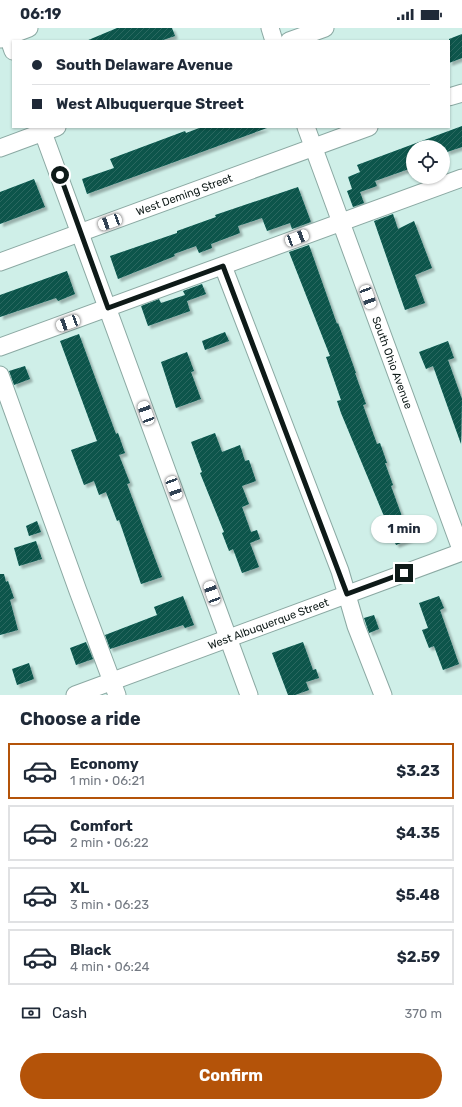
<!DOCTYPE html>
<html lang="en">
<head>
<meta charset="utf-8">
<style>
  :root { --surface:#fff; --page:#f6f6f7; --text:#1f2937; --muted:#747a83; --line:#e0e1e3; --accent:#b45309 }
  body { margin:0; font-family:Rubik,sans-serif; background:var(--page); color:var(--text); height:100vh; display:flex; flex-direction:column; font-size:15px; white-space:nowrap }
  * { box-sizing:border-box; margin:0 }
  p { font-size:13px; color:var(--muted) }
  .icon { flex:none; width:22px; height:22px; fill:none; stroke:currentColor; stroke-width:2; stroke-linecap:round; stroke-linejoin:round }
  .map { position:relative; height:667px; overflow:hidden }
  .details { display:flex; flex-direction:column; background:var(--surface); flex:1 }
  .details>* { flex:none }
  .top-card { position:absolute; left:12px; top:12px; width:438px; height:88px; border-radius:0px; box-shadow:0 1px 3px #0004; display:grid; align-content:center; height:88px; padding:0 20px; background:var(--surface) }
  .tools { position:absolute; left:406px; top:112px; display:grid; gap:8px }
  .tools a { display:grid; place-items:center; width:44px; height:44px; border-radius:50%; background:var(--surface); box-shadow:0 1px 3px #0004; font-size:20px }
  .end { position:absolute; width:18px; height:18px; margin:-9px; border:5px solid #0e1a18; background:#fff; box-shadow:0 0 0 2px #fff }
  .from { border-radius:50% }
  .bubble { position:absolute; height:28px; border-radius:14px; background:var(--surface); box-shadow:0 1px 3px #0004; font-size:13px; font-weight:700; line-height:28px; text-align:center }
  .car { position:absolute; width:12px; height:24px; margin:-12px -6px; border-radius:5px; box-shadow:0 0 3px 1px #0007; background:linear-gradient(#fff 24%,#345 0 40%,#fff 0 76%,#345 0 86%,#fff 0) }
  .top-card b { display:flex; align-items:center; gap:14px; height:38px; font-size:15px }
  .top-card b+b { border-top:1px solid var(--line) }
  .top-card i { width:10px; height:10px; background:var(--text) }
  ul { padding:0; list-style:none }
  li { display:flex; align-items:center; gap:12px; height:56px; margin:0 8px 6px; padding:0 12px; border:2px solid var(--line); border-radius:0px }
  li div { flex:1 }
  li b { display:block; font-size:15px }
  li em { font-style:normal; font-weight:700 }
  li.active { border-color:var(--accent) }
  li>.icon { width:36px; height:36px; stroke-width:1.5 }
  h2 { padding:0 20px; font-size:18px; line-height:48px }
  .pay { display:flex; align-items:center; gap:10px; height:44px; padding:0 20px; font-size:15px }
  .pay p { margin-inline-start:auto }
  .cta { display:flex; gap:8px; margin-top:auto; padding:8px 20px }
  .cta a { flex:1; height:46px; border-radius:24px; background:var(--accent); color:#fff; font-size:16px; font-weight:700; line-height:46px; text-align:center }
  .status { display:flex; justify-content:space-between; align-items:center; height:28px; padding:0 20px; background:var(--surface); direction:ltr }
  .status svg { height:11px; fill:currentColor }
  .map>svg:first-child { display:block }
  .building { fill:url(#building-hatch); filter:url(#shadow) }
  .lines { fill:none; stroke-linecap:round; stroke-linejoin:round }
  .minor-casing { stroke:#8ba9a3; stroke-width:19 }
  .minor { stroke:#fff; stroke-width:17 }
  .route { stroke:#0e1a18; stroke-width:5 }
  .labels { text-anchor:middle; stroke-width:4; stroke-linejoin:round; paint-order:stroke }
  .street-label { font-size:11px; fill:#0e1a18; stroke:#fff }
</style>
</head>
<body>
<div class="status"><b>06:19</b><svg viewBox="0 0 49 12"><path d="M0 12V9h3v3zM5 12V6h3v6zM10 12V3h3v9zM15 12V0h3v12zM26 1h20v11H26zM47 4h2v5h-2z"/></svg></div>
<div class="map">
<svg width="462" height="667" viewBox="0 0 462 667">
  <defs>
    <pattern id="building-hatch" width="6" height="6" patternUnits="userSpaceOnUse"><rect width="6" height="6" fill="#07544b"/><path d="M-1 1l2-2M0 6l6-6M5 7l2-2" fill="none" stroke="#2a6861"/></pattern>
    <filter id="shadow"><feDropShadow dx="3" dy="3" stdDeviation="1" flood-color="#0004"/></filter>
  </defs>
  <rect width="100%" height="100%" fill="#cfefe8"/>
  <g class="building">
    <polygon points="117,0 172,0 175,8 160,13 86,13"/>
    <polygon points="462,6 462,30 449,35 449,11"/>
    <polygon points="462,98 462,119 447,124 445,119 413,119 413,137 409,139 409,141 375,153 377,158 360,164 364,175 353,179 347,163 352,161 348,149 360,144 357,137"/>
    <polygon points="202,99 267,100 87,166 82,151 114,140 110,131 185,103 186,105"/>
    <polygon points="34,151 45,179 0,196 0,164"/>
    <polygon points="298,159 311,194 292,201 290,195 267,203 262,190 238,198 240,205 211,216 212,220 199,225 196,218 174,226 175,228 118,251 110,228 177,205 177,203 216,189 215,187"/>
    <polygon points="393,186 398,201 414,193 432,240 415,247 425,275 405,282 374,193"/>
    <polygon points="309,217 337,296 338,295 356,345 355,345 366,376 363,377 377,416 380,415 387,435 385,435 393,457 391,458 404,494 407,493 413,510 396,517 341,385 337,373 341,372 326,329 330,328 289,224"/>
    <polygon points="67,243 75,266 58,273 56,270 0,289 0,267"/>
    <polygon points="202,256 206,266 187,273 190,283 148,298 141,278 159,271 161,275 185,267 183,263"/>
    <polygon points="225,304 229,313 205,322 202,313"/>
    <polygon points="79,306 116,406 118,405 125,425 119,427 130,455 127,456 162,549 141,556 119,492 117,493 106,464 99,467 94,453 84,457 71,422 97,413 60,313"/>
    <polygon points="448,313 454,330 448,332 462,371 461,416 433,338 426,341 419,324"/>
    <polygon points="187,324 194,343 191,344 201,371 176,380 161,334"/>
    <polygon points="25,338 30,351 14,357 9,343"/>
    <polygon points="215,405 222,424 240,417 245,433 249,432 256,453 242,458 249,476 242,479 251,504 257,502 260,511 250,515 259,539 242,545 233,521 229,523 222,505 224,504 200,445 202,444 191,414"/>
    <polygon points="37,493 41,504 29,508 26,498"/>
    <polygon points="36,513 42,531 19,538 14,520"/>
    <polygon points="0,546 4,546 6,554 8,553 14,570 10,572 18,602 0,607"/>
    <polygon points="183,568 194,597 185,600 183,597 110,621 105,607 157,587 154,579"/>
    <polygon points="439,568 444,580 440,582 459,636 443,642 434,618 429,620 422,602 428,600 419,575"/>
    <polygon points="374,587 379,601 369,605 364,590"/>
    <polygon points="86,614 93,631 76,637 70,620"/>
    <polygon points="303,614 313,642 316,641 319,650 306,654 309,662 295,667 288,667 272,625"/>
    <polygon points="29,635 34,651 17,657 12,641"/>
  </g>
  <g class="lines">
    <g class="minor-casing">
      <g id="minor">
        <polyline points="5,0 13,23"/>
        <polyline points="270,0 274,13"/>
        <polyline points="0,11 29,0"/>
        <polyline points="289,13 325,0"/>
        <polyline points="449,69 462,65"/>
        <polyline points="41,99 249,667"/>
        <path id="s1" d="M306,99L462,524"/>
        <polyline points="0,120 57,99"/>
        <path id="s2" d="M0,234L369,99"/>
        <polyline points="223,238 340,543 356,598 383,667"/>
        <polyline points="0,319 462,150"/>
        <polyline points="0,347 78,563 117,667"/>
        <path id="s3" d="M75,667L462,524"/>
      </g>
    </g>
    <use href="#minor" class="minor"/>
  </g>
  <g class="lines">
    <polyline class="route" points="60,147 108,280 223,238 347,566 404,545"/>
  </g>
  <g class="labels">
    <g class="street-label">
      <text dy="4" stroke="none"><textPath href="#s2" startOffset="196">West Deming Street</textPath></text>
      <text dy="4" stroke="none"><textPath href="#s1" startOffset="251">South Ohio Avenue</textPath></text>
      <text dy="4" stroke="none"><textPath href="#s3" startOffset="206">West Albuquerque Street</textPath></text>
    </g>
  </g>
</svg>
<div class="tools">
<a><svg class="icon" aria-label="locate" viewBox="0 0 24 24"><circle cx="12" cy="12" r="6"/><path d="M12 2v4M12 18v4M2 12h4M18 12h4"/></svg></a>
</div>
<i class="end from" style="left:60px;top:147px"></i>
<i class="end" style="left:404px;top:545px"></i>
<div class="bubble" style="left:371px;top:487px;width:66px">1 min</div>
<i class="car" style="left:110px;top:194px;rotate:250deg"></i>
<i class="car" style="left:297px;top:210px;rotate:69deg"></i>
<i class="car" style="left:368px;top:269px;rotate:160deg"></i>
<i class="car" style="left:68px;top:295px;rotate:250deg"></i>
<i class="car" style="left:146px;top:385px;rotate:340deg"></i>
<i class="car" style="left:174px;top:460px;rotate:160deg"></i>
<i class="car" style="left:212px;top:565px;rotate:340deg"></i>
<div class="top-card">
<b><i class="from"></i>South Delaware Avenue</b>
<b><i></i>West Albuquerque Street</b>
</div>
</div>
<section class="details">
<h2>Choose a ride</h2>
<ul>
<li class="active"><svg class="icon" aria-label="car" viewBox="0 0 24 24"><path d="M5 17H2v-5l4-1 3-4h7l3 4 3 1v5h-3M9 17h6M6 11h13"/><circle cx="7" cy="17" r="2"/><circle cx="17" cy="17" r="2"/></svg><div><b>Economy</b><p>1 min · 06:21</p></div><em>$3.23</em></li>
<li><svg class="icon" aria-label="car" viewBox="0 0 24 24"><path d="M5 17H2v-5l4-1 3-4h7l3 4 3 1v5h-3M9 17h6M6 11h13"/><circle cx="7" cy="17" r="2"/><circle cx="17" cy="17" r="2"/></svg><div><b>Comfort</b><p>2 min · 06:22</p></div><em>$4.35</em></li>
<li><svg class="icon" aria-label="car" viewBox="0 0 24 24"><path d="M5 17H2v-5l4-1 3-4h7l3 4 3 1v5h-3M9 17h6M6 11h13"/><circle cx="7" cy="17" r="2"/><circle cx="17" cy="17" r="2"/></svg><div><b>XL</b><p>3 min · 06:23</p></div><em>$5.48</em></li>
<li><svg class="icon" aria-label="car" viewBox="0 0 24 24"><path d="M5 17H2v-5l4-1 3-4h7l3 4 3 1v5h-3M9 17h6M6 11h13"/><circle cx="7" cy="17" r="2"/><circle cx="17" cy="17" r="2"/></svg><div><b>Black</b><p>4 min · 06:24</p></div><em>$2.59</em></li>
</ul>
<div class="pay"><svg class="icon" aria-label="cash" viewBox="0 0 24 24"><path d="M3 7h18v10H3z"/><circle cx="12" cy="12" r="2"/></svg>Cash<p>370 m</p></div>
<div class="cta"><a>Confirm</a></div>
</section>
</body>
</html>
